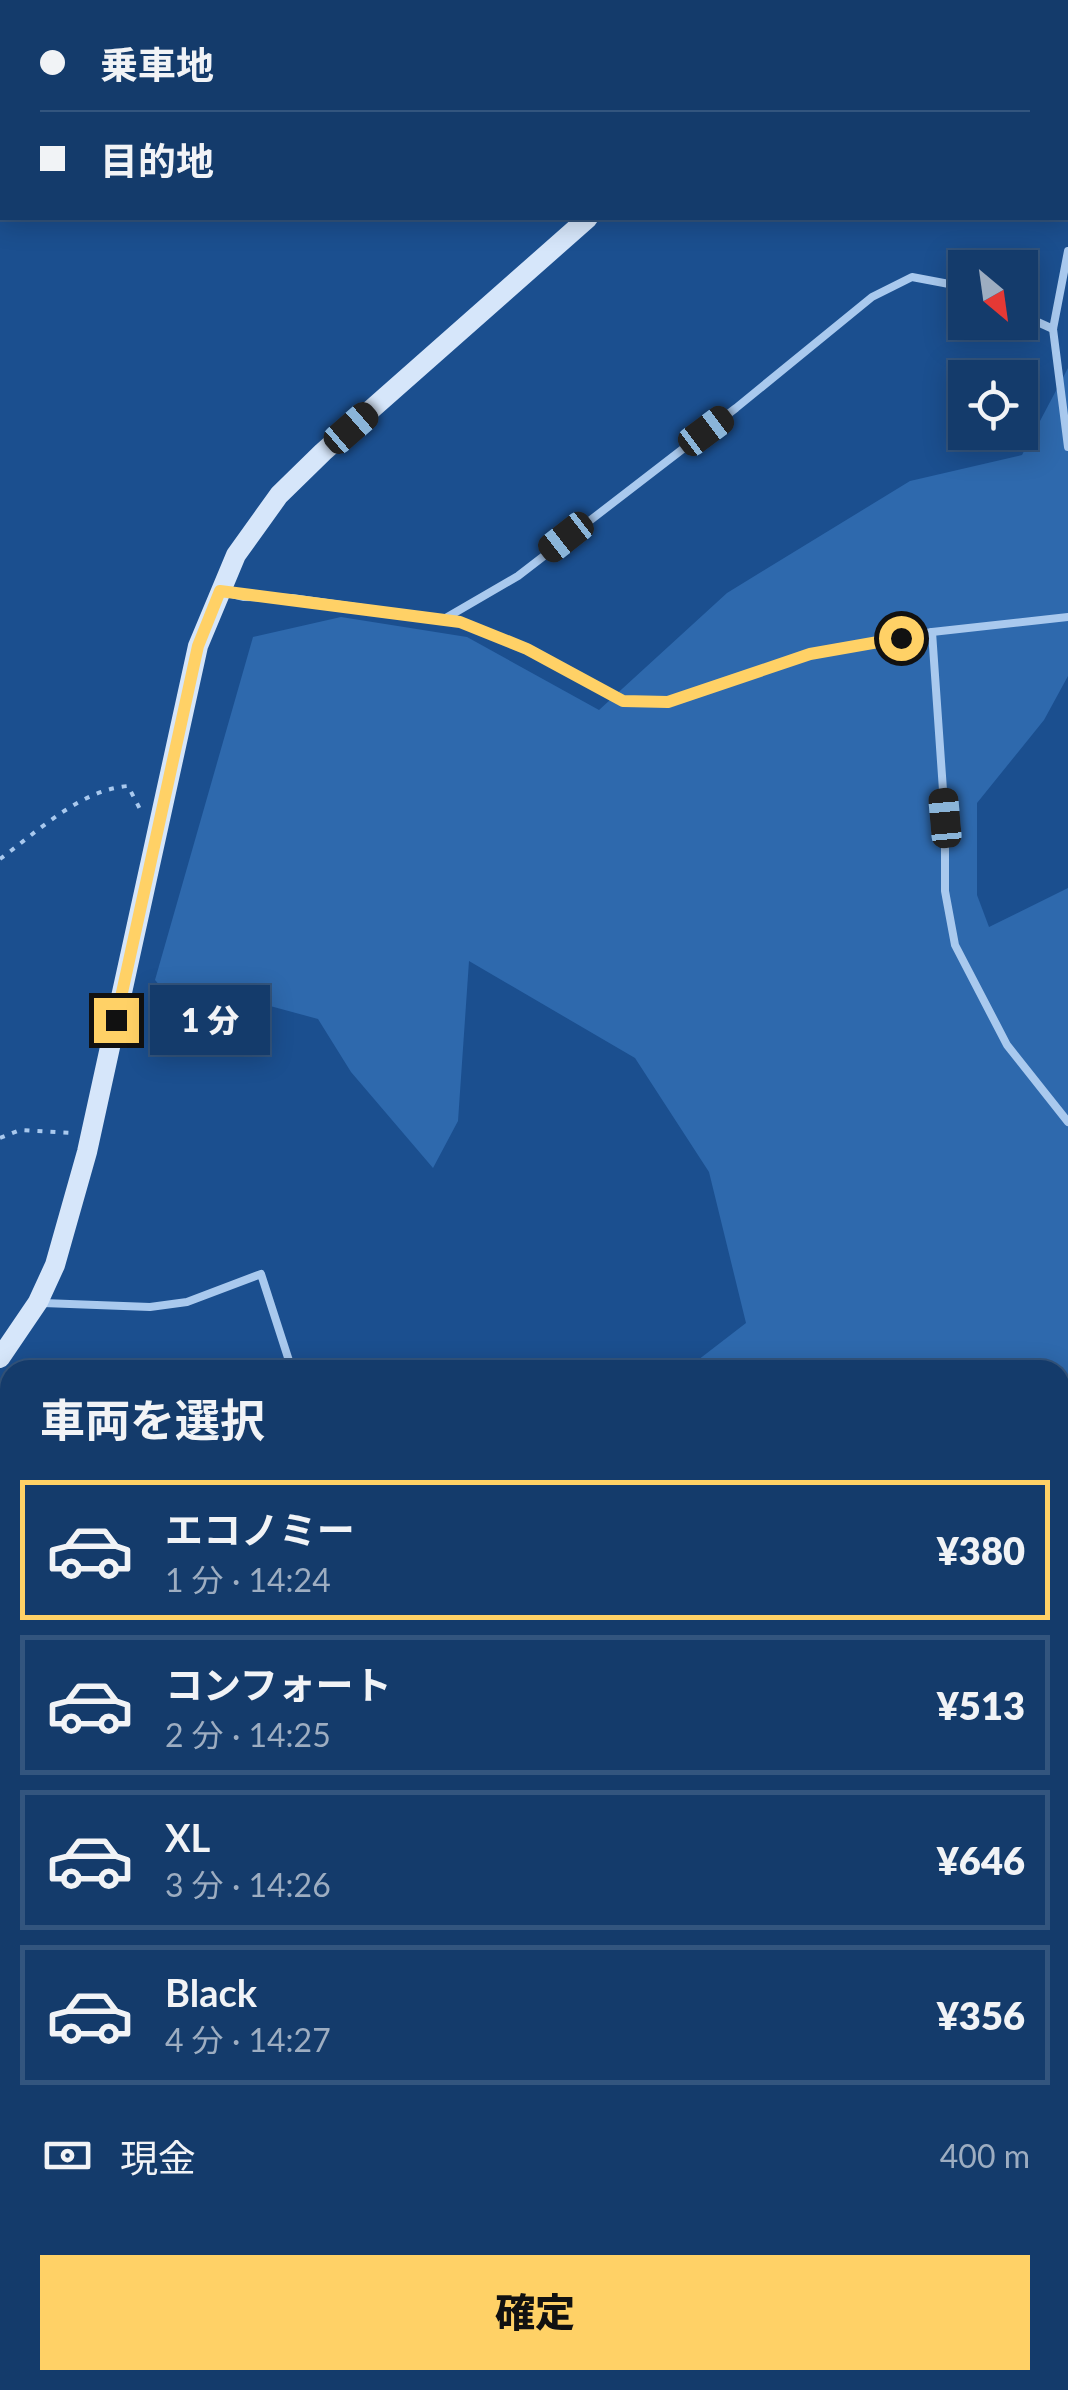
<!DOCTYPE html>
<html lang="ja">
<head>
<meta charset="utf-8">
<style>
  :root { --surface:#143b6b; --page:#214673; --text:#f1f3f6; --muted:#9dadc1; --line:#33557e; --accent:#ffd166 }
  body { margin:0; font-family:Lato,"Noto Sans JP",sans-serif; background:var(--page); color:var(--text); height:100vh; display:flex; flex-direction:column; font-size:38px; white-space:nowrap }
  * { box-sizing:border-box; margin:0 }
  p { font-size:32px; color:var(--muted) }
  .icon { flex:none; width:55px; height:55px; fill:none; stroke:currentColor; stroke-width:2; stroke-linecap:round; stroke-linejoin:round }
  .map { position:relative; flex:1; overflow:hidden }
  .drawer { position:absolute; left:0px; top:1360px; width:1070px; height:1030px; display:flex; flex-direction:column; background:var(--surface); border-radius:30px 30px 0 0; box-shadow:0 5px 25px #0003,0 0 0 2px var(--line) }
  .drawer>* { flex:none }
  .guide { position:absolute; left:0px; top:0px; width:1070px; height:220px; box-shadow:0 5px 25px #0003,0 0 0 2px var(--line); display:grid; align-content:center; height:220px; padding:0 40px; background:var(--surface) }
  .needle { width:65px; rotate:151deg }
  .fabs { position:absolute; left:948px; top:250px; display:grid; gap:20px }
  .fabs a { display:grid; place-items:center; width:90px; height:90px; border-radius:0px; background:var(--surface); box-shadow:0 5px 25px #0003,0 0 0 2px var(--line); font-size:50px }
  .end { position:absolute; width:45px; height:45px; margin:-22px; border:12px solid #ffd166; background:#111; box-shadow:0 0 0 5px #111 }
  .from { border-radius:50% }
  .bubble { position:absolute; height:70px; border-radius:0px; background:var(--surface); box-shadow:0 5px 25px #0003,0 0 0 2px var(--line); font-size:32px; font-weight:800; line-height:70px; text-align:center }
  .car { position:absolute; width:30px; height:60px; margin:-30px -15px; border-radius:12px; box-shadow:0 0 8px 2px #0007; background:linear-gradient(#222 24%,#8ab4d8 0 40%,#222 0 76%,#8ab4d8 0 86%,#222 0) }
  .guide b { display:flex; align-items:center; gap:35px; height:95px; font-size:38px }
  .guide b+b { border-top:2px solid var(--line) }
  .guide i { width:25px; height:25px; background:var(--text) }
  ul { padding:0; list-style:none }
  li { display:flex; align-items:center; gap:30px; height:140px; margin:0 20px 15px; padding:0 20px; border:5px solid var(--line); border-radius:0px }
  li div { flex:1 }
  li b { display:block; font-size:38px }
  li em { font-style:normal; font-weight:800 }
  li.active { border-color:var(--accent) }
  li>.icon { width:90px; height:90px; stroke-width:1.5 }
  h2 { padding:0 40px; font-size:45px; line-height:120px }
  .pay { display:flex; align-items:center; gap:25px; height:110px; padding:0 40px; font-size:38px }
  .pay p { margin-inline-start:auto }
  .primary-button { display:flex; gap:20px; margin-top:auto; padding:20px 40px }
  .primary-button a { flex:1; height:115px; border-radius:0px; background:var(--accent); color:#111; font-size:40px; font-weight:800; line-height:115px; text-align:center }
  .map>svg:first-child { display:block }
  .green { fill:#2e69ad }
  .lines { fill:none; stroke-linecap:round; stroke-linejoin:round }
  .river { stroke:#3c6290; stroke-width:35 }
  .path { stroke:#a9c9ee; stroke-width:4; stroke-dasharray:5 8; stroke-linecap:butt }
  .lane { stroke:#a9c9ee; stroke-width:8 }
  .street { stroke:#a9c9ee; stroke-width:10 }
  .secondary { stroke:#d6e6fa; stroke-width:20 }
  .rail-casing { stroke:#fff; stroke-width:10 }
  .rail { stroke:#1b4f8f; stroke-width:6; stroke-dasharray:19; stroke-linecap:butt }
  .route { stroke:#ffd166; stroke-width:12 }
</style>
</head>
<body>
<div class="map">
<svg width="1068" height="2390" viewBox="0 0 1068 2390">
  <rect width="100%" height="100%" fill="#1b4f8f"/>
  <polygon class="green" points="1068,368 1068,676 1044,720 977,803 977,895 989,927 1068,888 1068,1586 1060,1588 1060,1370 685,1370 746,1323 709,1172 635,1058 469,961 458,1121 433,1168 351,1072 318,1019 259,1003 230,1023 195,1026 155,980 253,637 341,617 467,637 599,710 727,593 910,481 1022,455"/>
  <g class="lines">
    <g class="river">
      <polyline points="1060,2113 1068,2108"/>
      <polyline points="580,2390 598,2380"/>
    </g>
    <g class="path">
      <path d="M0,859C37,832 80,790 128,786L142,813"/>
      <polyline points="0,1138 20,1130 74,1133"/>
      <polyline points="529,2390 542,2380"/>
      <polyline points="654,2390 672,2380"/>
      <polyline points="1043,2390 1068,2383"/>
    </g>
    <g class="lane">
      <polyline points="1068,251 1053,329 1068,447"/>
      <polyline points="1020,314 1053,329"/>
      <polyline points="224,592 244,597 292,598 461,622 527,649 623,701 668,702 810,654 932,632 1068,617"/>
      <polyline points="444,619 518,576 736,408 872,297 912,277 965,287"/>
      <polyline points="932,632 945,819 945,891 955,945 1007,1045 1068,1122"/>
      <polyline points="43,1303 150,1307 187,1302 261,1274 292,1370"/>
      <polyline points="0,1547 10,1548"/>
      <polyline points="1060,1567 1068,1567"/>
    </g>
    <g class="street">
      <polyline points="0,1684 10,1684"/>
      <polyline points="1060,1744 1068,1744"/>
      <polyline points="0,2065 10,2072"/>
      <polyline points="1060,2072 1068,2068"/>
      <polyline points="1060,2168 1068,2163"/>
      <polyline points="1060,2199 1068,2213"/>
      <polyline points="0,2209 10,2204"/>
      <polyline points="0,2243 10,2260"/>
      <polyline points="907,2380 912,2390"/>
    </g>
    <g class="secondary">
      <polyline points="667,0 669,2"/>
      <polyline points="0,1358 38,1302 55,1265 87,1152 198,646 236,555 279,495 323,452 588,218"/>
      <polyline points="7,1954 10,1957"/>
      <polyline points="446,2380 450,2390"/>
    </g>
    <g class="rail-casing">
      <g id="rail">
        <polyline points="0,1660 10,1661"/>
        <polyline points="1060,1699 1068,1699"/>
      </g>
    </g>
    <use href="#rail" class="rail"/>
  </g>
  <g class="lines">
    <polyline class="route" points="116,1020 198,646 220,591 460,622 527,649 623,701 668,702 810,654 901,638"/>
  </g>
</svg>
<div class="fabs">
<a><svg class="needle" viewBox="-14 -14 28 28"><path d="M0-13l5 13h-10z" fill="#e53935"/><path d="M0 13l5-13h-10z" fill="#9dadc1"/></svg></a>
<a><svg class="icon" aria-label="locate" viewBox="0 0 24 24"><circle cx="12" cy="12" r="6"/><path d="M12 2v4M12 18v4M2 12h4M18 12h4"/></svg></a>
</div>
<i class="end from" style="left:901px;top:638px"></i>
<i class="end" style="left:116px;top:1020px"></i>
<div class="bubble" style="left:150px;top:985px;width:120px">1 分</div>
<i class="car" style="left:351px;top:428px;rotate:49deg"></i>
<i class="car" style="left:706px;top:431px;rotate:53deg"></i>
<i class="car" style="left:566px;top:537px;rotate:232deg"></i>
<i class="car" style="left:945px;top:818px;rotate:355deg"></i>
<div class="guide">
<b><i class="from"></i>乗車地</b>
<b><i></i>目的地</b>
</div>
<section class="drawer">
<h2>車両を選択</h2>
<ul>
<li class="active"><svg class="icon" aria-label="car" viewBox="0 0 24 24"><path d="M5 17H2v-5l4-1 3-4h7l3 4 3 1v5h-3M9 17h6M6 11h13"/><circle cx="7" cy="17" r="2"/><circle cx="17" cy="17" r="2"/></svg><div><b>エコノミー</b><p>1 分 · 14:24</p></div><em>¥380</em></li>
<li><svg class="icon" aria-label="car" viewBox="0 0 24 24"><path d="M5 17H2v-5l4-1 3-4h7l3 4 3 1v5h-3M9 17h6M6 11h13"/><circle cx="7" cy="17" r="2"/><circle cx="17" cy="17" r="2"/></svg><div><b>コンフォート</b><p>2 分 · 14:25</p></div><em>¥513</em></li>
<li><svg class="icon" aria-label="car" viewBox="0 0 24 24"><path d="M5 17H2v-5l4-1 3-4h7l3 4 3 1v5h-3M9 17h6M6 11h13"/><circle cx="7" cy="17" r="2"/><circle cx="17" cy="17" r="2"/></svg><div><b>XL</b><p>3 分 · 14:26</p></div><em>¥646</em></li>
<li><svg class="icon" aria-label="car" viewBox="0 0 24 24"><path d="M5 17H2v-5l4-1 3-4h7l3 4 3 1v5h-3M9 17h6M6 11h13"/><circle cx="7" cy="17" r="2"/><circle cx="17" cy="17" r="2"/></svg><div><b>Black</b><p>4 分 · 14:27</p></div><em>¥356</em></li>
</ul>
<div class="pay"><svg class="icon" aria-label="cash" viewBox="0 0 24 24"><path d="M3 7h18v10H3z"/><circle cx="12" cy="12" r="2"/></svg>現金<p>400 m</p></div>
<div class="primary-button"><a>確定</a></div>
</section>
</div>
</body>
</html>
